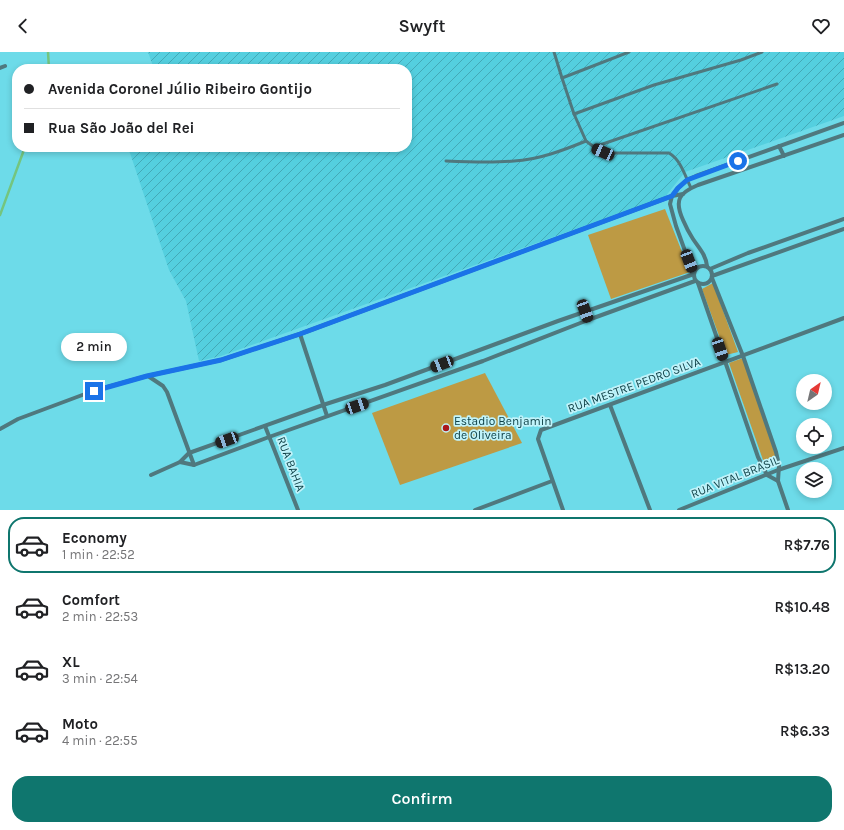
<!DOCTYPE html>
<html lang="en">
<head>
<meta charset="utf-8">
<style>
  :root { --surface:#fff; --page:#f6f6f6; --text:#202124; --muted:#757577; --line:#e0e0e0; --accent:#0f766e }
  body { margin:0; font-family:Karla,sans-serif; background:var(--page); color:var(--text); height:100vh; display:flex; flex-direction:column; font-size:15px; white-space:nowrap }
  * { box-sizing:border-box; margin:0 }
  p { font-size:13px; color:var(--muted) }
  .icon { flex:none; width:22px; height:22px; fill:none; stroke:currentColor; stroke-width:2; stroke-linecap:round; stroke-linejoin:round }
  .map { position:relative; height:458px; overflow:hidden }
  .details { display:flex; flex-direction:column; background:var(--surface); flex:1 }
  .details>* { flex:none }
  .banner { position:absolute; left:12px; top:12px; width:400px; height:88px; border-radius:16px; box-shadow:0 2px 6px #0003; display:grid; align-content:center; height:88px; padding:0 12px; background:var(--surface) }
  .needle { width:26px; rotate:34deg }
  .fabs { position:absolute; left:796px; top:322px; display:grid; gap:8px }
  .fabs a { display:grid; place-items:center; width:36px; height:36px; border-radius:50%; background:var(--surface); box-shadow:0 2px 6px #0003; font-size:20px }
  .end { position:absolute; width:18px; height:18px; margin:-9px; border:5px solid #1a73e8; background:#fff; box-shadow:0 0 0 2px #fff }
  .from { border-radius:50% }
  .bubble { position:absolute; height:28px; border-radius:14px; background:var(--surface); box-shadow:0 2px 6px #0003; font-size:13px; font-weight:600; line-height:28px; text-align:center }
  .car { position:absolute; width:12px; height:24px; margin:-12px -6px; border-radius:5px; box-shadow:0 0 3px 1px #0007; background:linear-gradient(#222 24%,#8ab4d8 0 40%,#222 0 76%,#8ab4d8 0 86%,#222 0) }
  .banner b { display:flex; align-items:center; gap:14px; height:38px; font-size:15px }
  .banner b+b { border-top:1px solid var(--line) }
  .banner i { width:10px; height:10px; background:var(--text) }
  ul { padding:7px 0 0; list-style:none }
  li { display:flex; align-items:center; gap:12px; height:56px; margin:0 8px 6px; padding:0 4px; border:2px solid transparent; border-radius:16px }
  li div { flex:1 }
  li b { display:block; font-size:15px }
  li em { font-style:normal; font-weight:600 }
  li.current { border-color:var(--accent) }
  li>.icon { width:36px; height:36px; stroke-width:1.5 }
  .cta { display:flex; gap:8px; margin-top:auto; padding:8px 12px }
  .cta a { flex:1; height:46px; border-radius:16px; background:var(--accent); color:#fff; font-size:16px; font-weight:600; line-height:46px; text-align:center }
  header { display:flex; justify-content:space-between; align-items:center; height:52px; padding:0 12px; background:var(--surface); font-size:18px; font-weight:600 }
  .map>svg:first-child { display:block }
  .industrial { fill:url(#industrial-furrows) }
  .green { fill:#bd9a44 }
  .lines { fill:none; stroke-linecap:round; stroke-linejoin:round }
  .stream { stroke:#74c57e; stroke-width:2.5 }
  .lane { stroke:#4f787e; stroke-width:3 }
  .street { stroke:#4f787e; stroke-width:4 }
  .route { stroke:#1a73e8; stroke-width:5 }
  .poi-dot { fill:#aa171a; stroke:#c1f3fa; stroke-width:1.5 }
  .labels { text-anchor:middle; stroke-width:3.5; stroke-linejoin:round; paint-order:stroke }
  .street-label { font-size:12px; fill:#0d3f45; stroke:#c1f3fa }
  .poi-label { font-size:12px; fill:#0d3f45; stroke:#c1f3fa; text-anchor:start }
</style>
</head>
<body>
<header><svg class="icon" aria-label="back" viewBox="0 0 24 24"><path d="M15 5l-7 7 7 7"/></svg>Swyft<svg class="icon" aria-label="heart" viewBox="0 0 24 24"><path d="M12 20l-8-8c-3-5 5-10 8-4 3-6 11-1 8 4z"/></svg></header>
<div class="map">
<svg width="844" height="458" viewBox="0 0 844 458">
  <defs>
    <pattern id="industrial-furrows" width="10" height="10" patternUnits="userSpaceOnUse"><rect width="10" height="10" fill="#54cfdf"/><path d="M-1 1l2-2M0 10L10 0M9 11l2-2" fill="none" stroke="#44a9b7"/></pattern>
  </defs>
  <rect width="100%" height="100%" fill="#6ddbe9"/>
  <polygon class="industrial" points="148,0 844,0 844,64 685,120 665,145 221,304 199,309 186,249 169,218 128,95 407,95 407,17 154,17"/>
  <g class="green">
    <polygon points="665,157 690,220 611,247 588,183"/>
    <polygon points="713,231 738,300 726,303 702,237"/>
    <polygon points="743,306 777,408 763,408 729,311"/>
    <polygon points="485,321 522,391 400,433 372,361"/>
  </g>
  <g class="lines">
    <g class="stream">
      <polyline points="48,0 49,17"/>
      <polyline points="0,163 25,95"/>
    </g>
    <g class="lane">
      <polyline points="554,0 562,26"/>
      <path d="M629,0L562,26L574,62L586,89L594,95L603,100L612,101H669C681,108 685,124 691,136"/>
      <polyline points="574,62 654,33 741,8 762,0"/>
      <polyline points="594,95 777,32"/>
      <path d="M446,109C469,110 492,111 514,109C538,108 564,98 586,89"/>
    </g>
    <g class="street">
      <polyline points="0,16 5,14"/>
      <polyline points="779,94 784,104"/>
      <circle cx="703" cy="223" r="9"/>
      <path d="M707,214C706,203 699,196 693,187C689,181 686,175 683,168C674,148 679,141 698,133L844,83"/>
      <polyline points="710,217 748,201 844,167"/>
      <polyline points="693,221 676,174 670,152 672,144 678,136 687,128 696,124 844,71"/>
      <polyline points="712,224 844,177"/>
      <polyline points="712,226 743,304 776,400 779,413 778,429 788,458"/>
      <polyline points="698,231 758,405 767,423 778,429"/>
      <polyline points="300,282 327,364"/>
      <polyline points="148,324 163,334 167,340 194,413"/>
      <polyline points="610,353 650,458"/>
      <polyline points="265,374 298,458"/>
      <polyline points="0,377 18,367 93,339 147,324 221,308 300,282 672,144 683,142"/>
      <polyline points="180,410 194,413 269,385 483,309 588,268 695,229"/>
      <polyline points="151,423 180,410 189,401 323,353 385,333 558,269 694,222"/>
      <polyline points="475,458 552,429"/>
      <polyline points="563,458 538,387 541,378 844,266"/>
      <polyline points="679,458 778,418 844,396"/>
    </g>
  </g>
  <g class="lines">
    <polyline class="route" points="94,339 147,324 221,308 300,282 672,144 678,136 687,128 738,109"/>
  </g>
  <circle class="poi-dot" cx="446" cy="376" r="4"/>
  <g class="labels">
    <g class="street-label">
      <text transform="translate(634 333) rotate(-20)" y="4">RUA MESTRE PEDRO SILVA</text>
      <text transform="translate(291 412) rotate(69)" y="4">RUA BAHIA</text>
      <text transform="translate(735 425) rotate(-22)" y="4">RUA VITAL BRASIL</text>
    </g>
    <g class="poi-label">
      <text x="454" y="373">Estadio Benjamin<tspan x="454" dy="14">de Oliveira</tspan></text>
    </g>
  </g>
</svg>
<div class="fabs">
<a><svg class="needle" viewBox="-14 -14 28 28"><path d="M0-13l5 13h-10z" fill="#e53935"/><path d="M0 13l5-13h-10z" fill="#757577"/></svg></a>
<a><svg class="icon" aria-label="locate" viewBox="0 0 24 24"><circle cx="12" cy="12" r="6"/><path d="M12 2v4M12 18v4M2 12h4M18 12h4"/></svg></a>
<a><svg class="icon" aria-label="layers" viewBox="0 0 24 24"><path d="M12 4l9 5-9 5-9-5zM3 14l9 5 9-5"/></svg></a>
</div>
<i class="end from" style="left:738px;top:109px"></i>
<i class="end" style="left:94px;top:339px"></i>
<div class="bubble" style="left:61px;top:281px;width:66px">2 min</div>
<i class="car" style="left:603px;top:100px;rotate:294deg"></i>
<i class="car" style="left:689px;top:209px;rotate:159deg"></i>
<i class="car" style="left:585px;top:259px;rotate:160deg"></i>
<i class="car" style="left:720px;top:297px;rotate:161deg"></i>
<i class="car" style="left:442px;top:312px;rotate:249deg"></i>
<i class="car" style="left:357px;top:354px;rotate:71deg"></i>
<i class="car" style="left:227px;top:388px;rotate:250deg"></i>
<div class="banner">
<b><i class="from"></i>Avenida Coronel Júlio Ribeiro Gontijo</b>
<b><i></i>Rua São João del Rei</b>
</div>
</div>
<section class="details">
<ul>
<li class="current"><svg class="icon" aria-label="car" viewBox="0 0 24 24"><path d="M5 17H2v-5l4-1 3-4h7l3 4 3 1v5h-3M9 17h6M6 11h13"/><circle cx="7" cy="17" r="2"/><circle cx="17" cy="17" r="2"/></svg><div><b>Economy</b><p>1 min · 22:52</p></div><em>R$7.76</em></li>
<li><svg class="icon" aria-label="car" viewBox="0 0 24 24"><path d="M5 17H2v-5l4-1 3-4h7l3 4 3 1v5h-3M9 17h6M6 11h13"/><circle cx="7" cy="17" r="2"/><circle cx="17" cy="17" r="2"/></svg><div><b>Comfort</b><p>2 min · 22:53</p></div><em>R$10.48</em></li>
<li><svg class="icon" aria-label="car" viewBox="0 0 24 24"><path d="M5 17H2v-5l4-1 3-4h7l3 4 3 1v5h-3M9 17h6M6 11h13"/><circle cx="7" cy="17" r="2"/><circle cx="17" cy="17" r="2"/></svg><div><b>XL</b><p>3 min · 22:54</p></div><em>R$13.20</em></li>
<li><svg class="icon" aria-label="car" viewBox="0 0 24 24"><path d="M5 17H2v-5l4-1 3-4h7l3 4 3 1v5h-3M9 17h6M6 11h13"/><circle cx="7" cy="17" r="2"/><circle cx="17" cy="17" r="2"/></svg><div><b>Moto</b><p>4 min · 22:55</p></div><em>R$6.33</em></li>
</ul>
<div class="cta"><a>Confirm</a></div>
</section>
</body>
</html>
